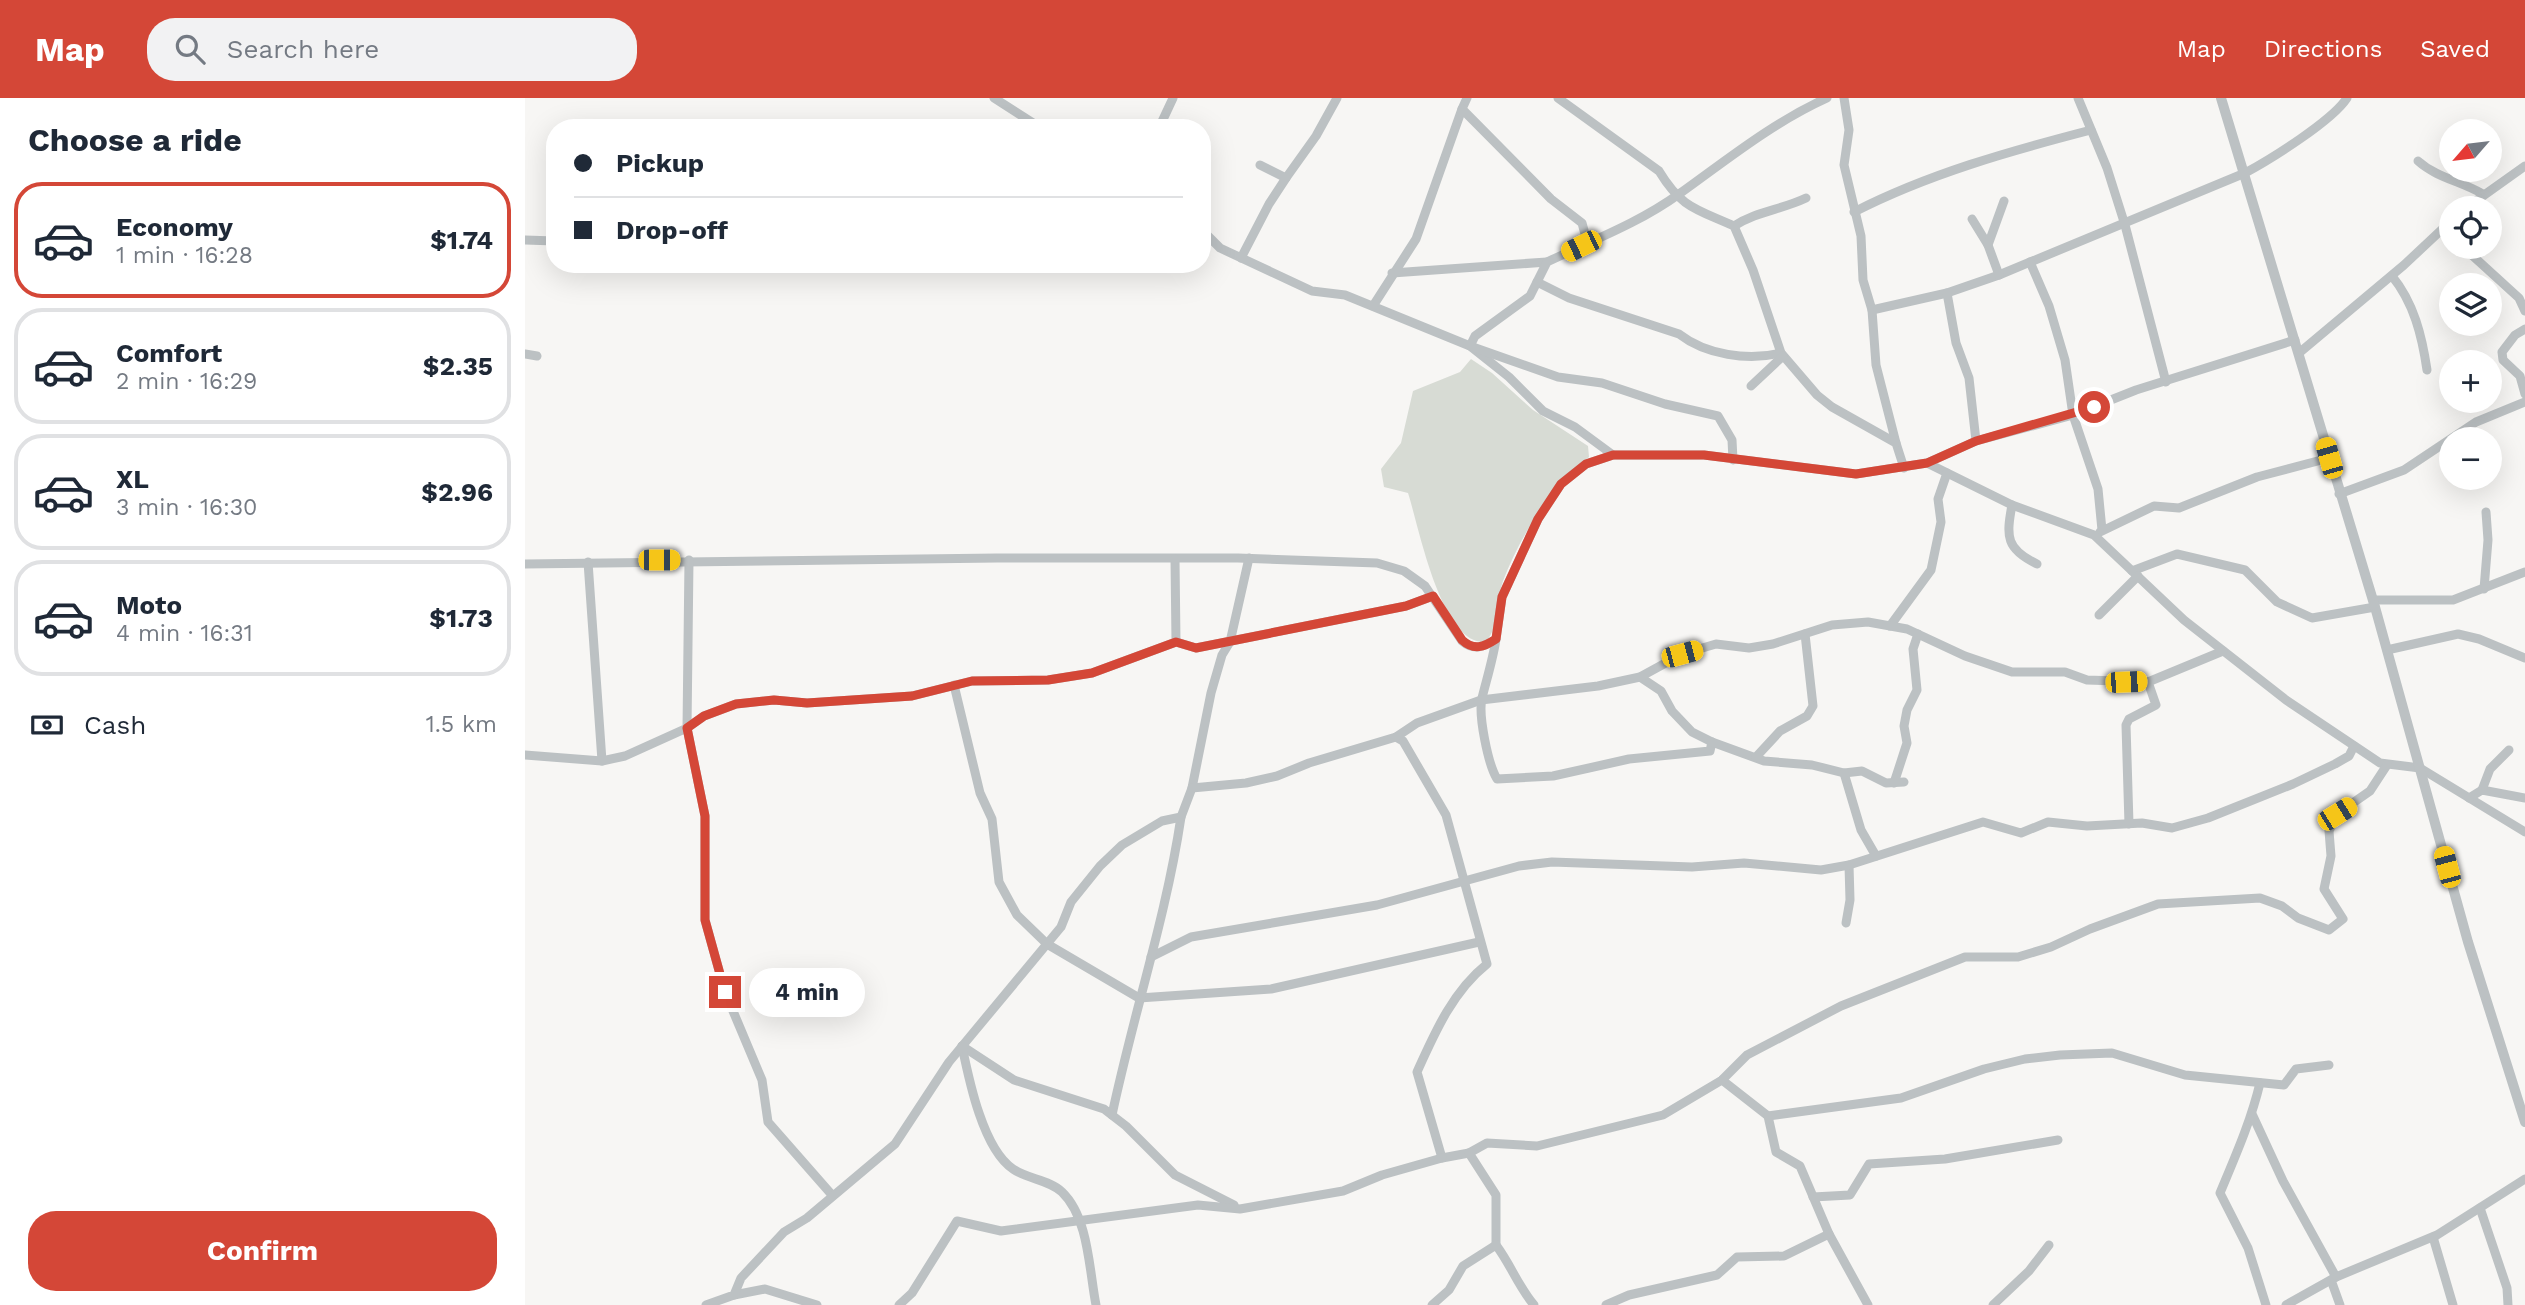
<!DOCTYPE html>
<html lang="en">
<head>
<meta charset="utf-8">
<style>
  :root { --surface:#fff; --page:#f2f2f3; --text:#1f2937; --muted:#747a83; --line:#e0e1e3; --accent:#d44737 }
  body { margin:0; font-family:"Work Sans",sans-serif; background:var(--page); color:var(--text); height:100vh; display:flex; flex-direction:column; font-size:26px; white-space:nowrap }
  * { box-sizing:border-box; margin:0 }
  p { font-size:23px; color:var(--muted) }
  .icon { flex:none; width:38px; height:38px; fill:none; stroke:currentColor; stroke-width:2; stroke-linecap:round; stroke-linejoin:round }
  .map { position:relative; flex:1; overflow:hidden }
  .details { display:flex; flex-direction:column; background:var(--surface); width:525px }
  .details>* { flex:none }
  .top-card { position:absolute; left:21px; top:21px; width:665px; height:154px; border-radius:28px; box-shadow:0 7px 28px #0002; display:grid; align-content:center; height:154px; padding:0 28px; background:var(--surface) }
  .needle { width:46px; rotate:242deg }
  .tools { position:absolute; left:1914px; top:21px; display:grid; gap:14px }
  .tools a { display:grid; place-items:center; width:63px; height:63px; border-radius:50%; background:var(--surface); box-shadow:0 7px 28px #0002; font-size:35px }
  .end { position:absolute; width:32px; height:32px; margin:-16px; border:9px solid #d44737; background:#fff; box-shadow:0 0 0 4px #fff }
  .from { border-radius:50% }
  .bubble { position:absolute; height:49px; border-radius:24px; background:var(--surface); box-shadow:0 7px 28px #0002; font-size:23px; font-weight:700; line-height:49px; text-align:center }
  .car { position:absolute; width:21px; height:42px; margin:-21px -10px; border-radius:9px; box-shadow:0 0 5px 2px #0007; background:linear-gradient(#f5c518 24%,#345 0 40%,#f5c518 0 76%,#345 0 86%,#f5c518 0) }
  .top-card b { display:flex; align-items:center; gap:24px; height:66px; font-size:26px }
  .top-card b+b { border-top:2px solid var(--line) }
  .top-card i { width:18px; height:18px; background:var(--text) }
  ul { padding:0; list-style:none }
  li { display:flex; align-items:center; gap:21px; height:116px; margin:0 14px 10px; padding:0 14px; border:4px solid var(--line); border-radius:28px }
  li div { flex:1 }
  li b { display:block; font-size:26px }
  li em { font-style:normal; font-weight:700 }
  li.active { border-color:var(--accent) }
  li>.icon { width:63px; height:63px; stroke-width:1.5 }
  h2 { padding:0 28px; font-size:32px; line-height:84px }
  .pay { display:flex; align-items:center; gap:18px; height:77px; padding:0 28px; font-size:26px }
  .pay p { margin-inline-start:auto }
  .action { display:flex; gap:14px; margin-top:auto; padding:14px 28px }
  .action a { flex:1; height:80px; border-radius:28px; background:var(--accent); color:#fff; font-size:28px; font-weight:700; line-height:80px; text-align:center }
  header { display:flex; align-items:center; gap:42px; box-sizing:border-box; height:98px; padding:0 35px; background:var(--accent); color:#fff }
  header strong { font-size:33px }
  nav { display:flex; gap:38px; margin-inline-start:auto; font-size:24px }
  .search { width:490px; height:63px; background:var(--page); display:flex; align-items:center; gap:18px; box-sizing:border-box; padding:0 24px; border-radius:28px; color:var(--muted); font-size:26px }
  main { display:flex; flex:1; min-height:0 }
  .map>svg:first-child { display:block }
  .green { fill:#d7dbd4 }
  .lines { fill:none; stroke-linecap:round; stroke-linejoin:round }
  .minor { stroke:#bcc1c3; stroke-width:9 }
  .tertiary { stroke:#bcc1c3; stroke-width:10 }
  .route { stroke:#d44737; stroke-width:9 }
</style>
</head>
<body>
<header>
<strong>Map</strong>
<div class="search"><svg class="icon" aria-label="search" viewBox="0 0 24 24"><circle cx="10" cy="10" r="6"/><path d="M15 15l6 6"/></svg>Search here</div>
<nav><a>Map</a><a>Directions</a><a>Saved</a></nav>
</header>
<main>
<section class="details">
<h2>Choose a ride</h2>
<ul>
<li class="active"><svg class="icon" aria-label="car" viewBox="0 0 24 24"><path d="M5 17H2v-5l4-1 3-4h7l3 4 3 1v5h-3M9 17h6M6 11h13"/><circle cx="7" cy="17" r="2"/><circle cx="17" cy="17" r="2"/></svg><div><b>Economy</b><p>1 min · 16:28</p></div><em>$1.74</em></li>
<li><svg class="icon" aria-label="car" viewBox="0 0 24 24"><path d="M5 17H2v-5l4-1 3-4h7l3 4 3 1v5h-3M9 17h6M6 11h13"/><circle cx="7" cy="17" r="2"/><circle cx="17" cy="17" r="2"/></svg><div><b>Comfort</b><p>2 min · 16:29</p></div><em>$2.35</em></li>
<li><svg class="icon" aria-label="car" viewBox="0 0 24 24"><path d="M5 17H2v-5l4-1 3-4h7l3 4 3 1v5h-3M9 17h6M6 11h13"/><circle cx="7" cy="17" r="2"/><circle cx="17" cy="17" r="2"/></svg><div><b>XL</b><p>3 min · 16:30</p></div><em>$2.96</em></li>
<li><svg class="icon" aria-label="car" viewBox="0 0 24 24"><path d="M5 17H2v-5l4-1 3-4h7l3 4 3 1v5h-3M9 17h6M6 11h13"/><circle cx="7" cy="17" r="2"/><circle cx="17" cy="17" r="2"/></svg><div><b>Moto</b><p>4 min · 16:31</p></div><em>$1.73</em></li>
</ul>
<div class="pay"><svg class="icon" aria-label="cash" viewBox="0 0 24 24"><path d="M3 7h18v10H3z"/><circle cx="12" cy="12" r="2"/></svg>Cash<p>1.5 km</p></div>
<div class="action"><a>Confirm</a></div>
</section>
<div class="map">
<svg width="2000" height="1207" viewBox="0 0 2000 1207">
  <rect width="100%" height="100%" fill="#f7f6f4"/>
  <path class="green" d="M946,261L967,275L1008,312L1063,348L1064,359C1026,389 995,438 978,483C971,503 975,527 961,544C916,548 894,429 883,395L859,389L856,371L876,345L888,293L935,274Z"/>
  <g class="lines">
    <g class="minor">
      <polyline points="469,0 516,30"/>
      <polyline points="942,0 937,11 1026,101 1057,125 1063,147"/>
      <path d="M1033,0L1134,73C1157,111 1172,111 1209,128L1228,172L1256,255L1292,297L1307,309L1371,345L1379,370"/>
      <path d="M1319,0L1324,32L1319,67L1336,138L1338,182L1347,212L1422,195L1474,177L1720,75C1746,61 1807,23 1822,0"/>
      <polyline points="1553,0 1582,70 1600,127 1641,284"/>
      <polyline points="634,30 648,0"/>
      <path d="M1893,63C1912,80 1936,83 1958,96"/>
      <polyline points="735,67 761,80 791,38 812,0"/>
      <polyline points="1941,110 2000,68"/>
      <path d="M1329,114C1403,76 1485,53 1566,32"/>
      <polyline points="1447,121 1463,147"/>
      <path d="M1209,128C1232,113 1256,112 1281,100"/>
      <polyline points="677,132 695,150 787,193 820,197 945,248 984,279 1018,313 1050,329 1088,357"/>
      <polyline points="0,142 30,143"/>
      <polyline points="1938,149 1994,200 2000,213"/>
      <polyline points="716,160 744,106 761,80"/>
      <polyline points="1505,164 1524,208 1540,262 1548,317 1573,391 1577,432"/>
      <polyline points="867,175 1022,164"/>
      <polyline points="1474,177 1463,147 1479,103"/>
      <path d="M1867,178C1889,205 1897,238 1902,272"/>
      <path d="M1012,184L1044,200L1154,236C1181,257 1223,263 1256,255"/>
      <polyline points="1422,195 1431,245 1444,280 1451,343"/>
      <polyline points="848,208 891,141 937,11"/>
      <polyline points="1347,212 1351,267 1371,345"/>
      <polyline points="2000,231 1990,237 1977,254 1978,262 1995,278 2000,296"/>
      <polyline points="1774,255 1879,167 1927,122"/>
      <polyline points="0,256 12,258"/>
      <polyline points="1226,288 1258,258"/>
      <path d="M1208,362L1207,342L1193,318L1140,306L1077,285L1033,279L945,248L950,238L1005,198L1022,164C1066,143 1114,125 1154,96C1203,61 1247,25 1302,0"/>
      <polyline points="1402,365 1451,343 1548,317 1611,292 1770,242"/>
      <polyline points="1814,396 1879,372 1951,324 2000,304"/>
      <path d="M1487,407C1481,439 1481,451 1512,466"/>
      <polyline points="1575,434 1629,408 1654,410 1732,379 1804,360"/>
      <polyline points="63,464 77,663"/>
      <path d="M0,466L472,460H713L852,465L879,473L900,488L937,543C949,553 959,549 971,541L977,499L1013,421L1036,386L1061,366L1088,357H1179L1331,376L1402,365L1487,407L1569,437L1659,522L1761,602L1855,665L1895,670L2000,734"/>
      <polyline points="1607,473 1652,456 1720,472 1752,504 1787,520 1850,509"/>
      <polyline points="1959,491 1963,442 1961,414"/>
      <polyline points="1848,502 1928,502 2000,474"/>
      <polyline points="1574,517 1613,478"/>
      <polyline points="1365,528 1406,472 1416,424 1413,401 1422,375"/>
      <path d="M971,541C968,561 962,580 957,600C953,617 963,666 972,681L1028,678L1104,661L1185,653L1187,644"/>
      <polyline points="651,544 671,550 881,508 908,498"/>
      <polyline points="1862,552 1933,536 1954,541 2000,560"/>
      <polyline points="1115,579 1136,593 1147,613 1167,634 1187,644 1239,663 1287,667 1319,675 1337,673 1361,685 1379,684"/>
      <polyline points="429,587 455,695 467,721 474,784 492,817 522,846 614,900 746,891 954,844"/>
      <path d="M871,639L878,643L921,717L962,866C928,893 910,934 892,974L917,1060L944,1055"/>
      <polyline points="0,657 77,663 100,658 162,630 164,462"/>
      <polyline points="1231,659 1255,633 1282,618 1288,608 1280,536"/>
      <polyline points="1319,675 1336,732 1351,758"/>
      <polyline points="1369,685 1382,645 1379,628 1382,612 1392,592 1388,551 1393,536"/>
      <polyline points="667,690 686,595 697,557 705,544 724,460"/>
      <polyline points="1957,692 1965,671 1984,652"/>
      <polyline points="1944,700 1957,692 2000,700"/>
      <polyline points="1604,726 1601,627 1604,621 1631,607 1623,584"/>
      <polyline points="1321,825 1325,802 1324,767"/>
      <polyline points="626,859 666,839 852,807 994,768 1027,764 1167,769 1219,765 1296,772 1324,767 1458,724 1496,735 1523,724 1562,728 1617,725 1647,730 1683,720 1768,686 1810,666 1824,658 1829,648"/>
      <polyline points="437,948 489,982 579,1011 601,1028 650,1077 709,1107"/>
      <path d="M437,948C444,982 458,1051 488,1071C502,1081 525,1082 537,1094C564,1120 564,1172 571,1207"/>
      <polyline points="1197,982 1243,1018 1251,1054 1275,1068 1304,1136 1343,1207"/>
      <path d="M1735,985C1726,1023 1710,1059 1695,1095L1723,1150L1741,1207"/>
      <polyline points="1727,1016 1758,1083 1811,1179"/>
      <path d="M587,1017C608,917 641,820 656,719"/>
      <polyline points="1243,1018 1376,1000 1459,971 1500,961 1535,957 1587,955 1660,977 1759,987 1771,971 1804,967"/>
      <polyline points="307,1097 243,1024 237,982 200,894 180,822 180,718 162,630 179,618 211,606 249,602 282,605 387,598 447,583 523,582 567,575 651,544 650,461"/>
      <polyline points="1288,1099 1325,1097 1344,1066 1420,1061 1533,1042"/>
      <polyline points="1955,1110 1982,1190 1983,1207"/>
      <polyline points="1908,1139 1928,1207"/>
      <polyline points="971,1147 971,1097 944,1055 962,1045 1012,1048 1138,1017 1197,982 1222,957 1316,908 1440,859 1493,859 1526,849 1565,831 1633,806 1735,800 1757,808 1773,820 1804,832 1818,821 1799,791 1806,758 1804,733 1812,716 1845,693 1862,667"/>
      <polyline points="1806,1182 1815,1207"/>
      <polyline points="209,1197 240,1191 292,1207"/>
      <polyline points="181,1207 209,1197 216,1180 259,1134 282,1120 370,1046 424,964 536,829 546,804 575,768 597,747 637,723 656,719 667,690 721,685 752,678 784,665 871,639 892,625 956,602 1073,588 1115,579 1157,556 1191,546 1224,550 1248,546 1307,527 1343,524 1382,531 1440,558 1487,574 1540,574 1562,582 1623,584 1698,553"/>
      <polyline points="374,1207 387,1195 432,1123 476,1133 673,1107 715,1111 818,1093 857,1077 917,1060"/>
      <path d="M907,1207L924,1192L938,1168L971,1147C986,1167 993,1188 1009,1207"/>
      <polyline points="1081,1207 1104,1197 1192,1177 1212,1159 1259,1158 1304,1136"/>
      <polyline points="1468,1207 1504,1173 1524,1147"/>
      <polyline points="1761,1207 1811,1179 1912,1137 2000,1081"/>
    </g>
    <polyline class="tertiary" points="1696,0 1850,509 1943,844 2000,1024"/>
  </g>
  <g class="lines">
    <path class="route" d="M200,894L180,822V718L162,630L179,618L211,606L249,602L282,605L387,598L447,583L523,582L567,575L651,544L671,550L881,508L908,498L937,542C949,553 959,549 971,541L977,499L1013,421L1036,386L1061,366L1088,357H1179L1331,376L1402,365L1451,343L1569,309"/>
  </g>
</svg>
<div class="tools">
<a><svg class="needle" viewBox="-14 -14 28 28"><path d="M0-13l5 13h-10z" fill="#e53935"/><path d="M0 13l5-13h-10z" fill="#747a83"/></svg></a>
<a><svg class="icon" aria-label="locate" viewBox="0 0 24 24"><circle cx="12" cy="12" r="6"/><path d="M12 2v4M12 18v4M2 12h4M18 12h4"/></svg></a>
<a><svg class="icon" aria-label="layers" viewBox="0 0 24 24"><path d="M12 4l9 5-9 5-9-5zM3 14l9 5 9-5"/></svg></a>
<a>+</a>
<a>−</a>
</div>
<i class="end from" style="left:1569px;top:309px"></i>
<i class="end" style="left:200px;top:894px"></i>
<div class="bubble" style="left:224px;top:870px;width:116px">4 min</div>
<i class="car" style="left:1056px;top:148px;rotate:244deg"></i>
<i class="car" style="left:1804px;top:360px;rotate:344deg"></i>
<i class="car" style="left:134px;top:462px;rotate:90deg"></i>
<i class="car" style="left:1157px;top:556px;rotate:75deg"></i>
<i class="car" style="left:1601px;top:584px;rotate:88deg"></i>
<i class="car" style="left:1812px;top:716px;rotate:58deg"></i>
<i class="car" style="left:1922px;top:769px;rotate:345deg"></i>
<div class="top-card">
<b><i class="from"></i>Pickup</b>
<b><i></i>Drop-off</b>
</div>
</div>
</main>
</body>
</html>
